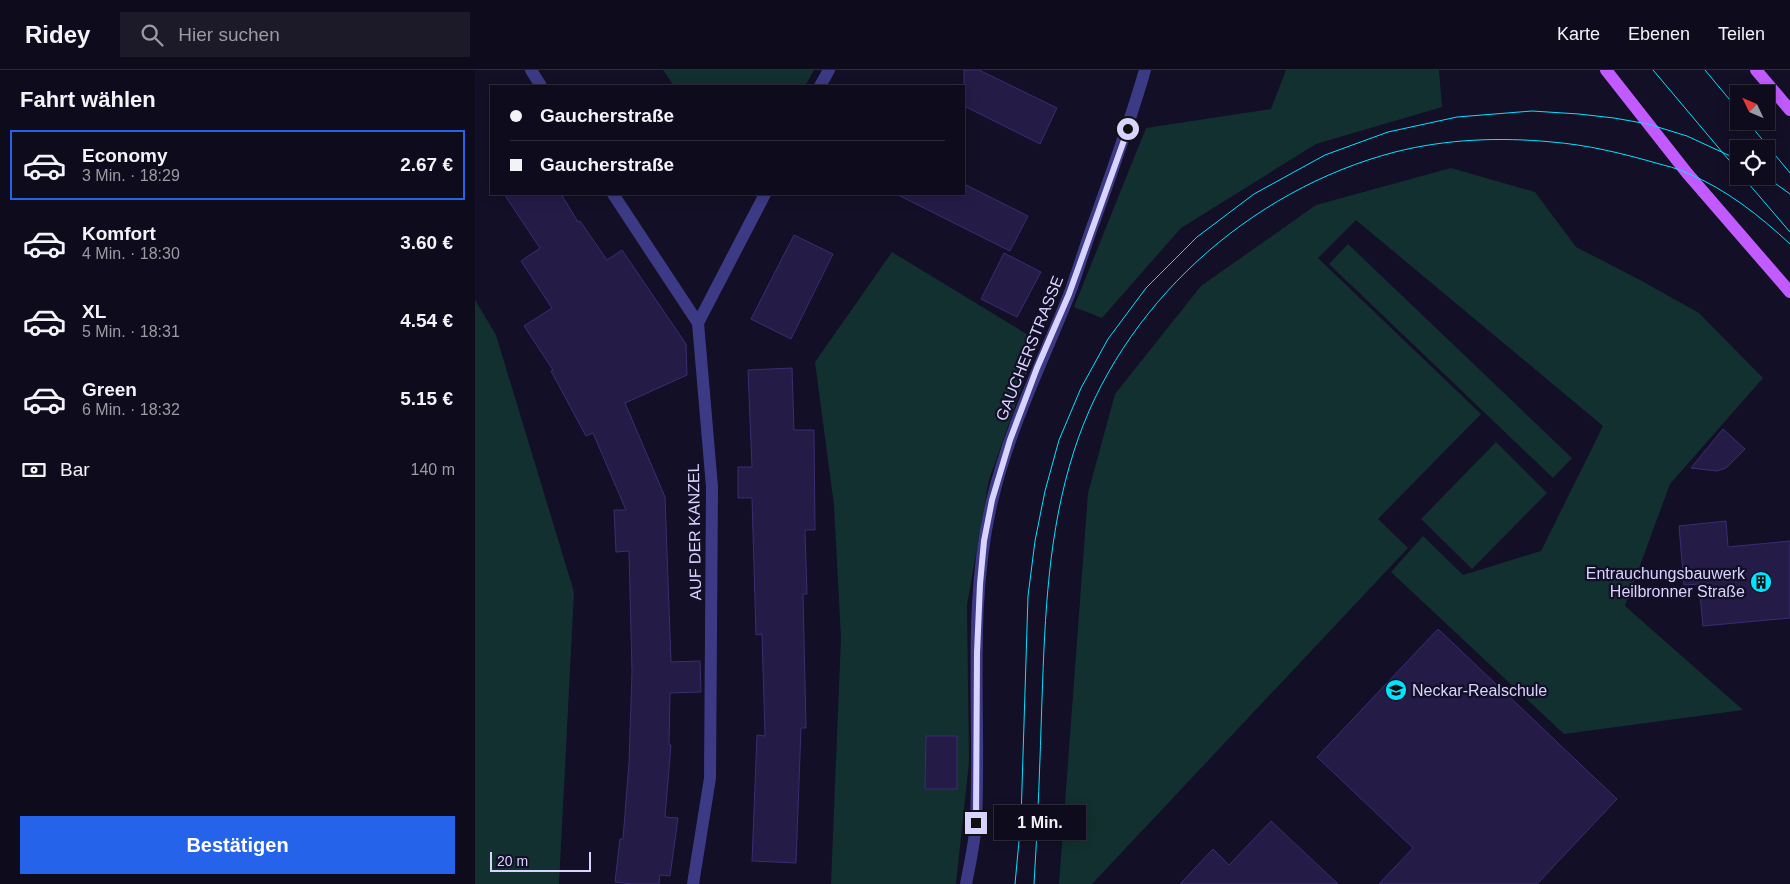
<!DOCTYPE html>
<html lang="de">
<head>
<meta charset="utf-8">
<style>
  :root { --surface:#0e0b1c; --page:#1c1929; --text:#f1f3f6; --muted:#9b9ba3; --line:#2e2b3b; --accent:#2563eb }
  body { margin:0; font-family:Helvetica,sans-serif; background:var(--page); color:var(--text); height:100vh; display:flex; flex-direction:column; font-size:19px; white-space:nowrap }
  * { box-sizing:border-box; margin:0 }
  p { font-size:16px; color:var(--muted) }
  .icon { flex:none; width:28px; height:28px; fill:none; stroke:currentColor; stroke-width:2; stroke-linecap:round; stroke-linejoin:round }
  .map { position:relative; flex:1; overflow:hidden }
  .panel { display:flex; flex-direction:column; background:var(--surface); width:475px }
  .panel>* { flex:none }
  .top-card { position:absolute; left:15px; top:15px; width:475px; height:110px; border-radius:0px; box-shadow:0 2px 12px #0003,0 0 0 1px var(--line); display:grid; align-content:center; height:110px; padding:0 20px; background:var(--surface) }
  .needle { width:32px; rotate:314deg }
  .controls { position:absolute; left:1255px; top:15px; display:grid; gap:10px }
  .controls a { display:grid; place-items:center; width:45px; height:45px; border-radius:0px; background:var(--surface); box-shadow:0 2px 12px #0003,0 0 0 1px var(--line); font-size:25px }
  .scale { position:absolute; left:15px; bottom:12px; width:101px; box-sizing:border-box; padding-left:5px; border:2px solid #d9d4ff; border-top:0; font-size:14px; line-height:18px; white-space:nowrap; color:#d9d4ff; -webkit-text-stroke:4px #130f26; paint-order:stroke }
  .end { position:absolute; width:22px; height:22px; margin:-11px; border:6px solid #d9d4ff; background:#111; box-shadow:0 0 0 2px #111 }
  .from { border-radius:50% }
  .bubble { position:absolute; height:35px; border-radius:0px; background:var(--surface); box-shadow:0 2px 12px #0003,0 0 0 1px var(--line); font-size:16px; font-weight:600; line-height:35px; text-align:center }
  .top-card b { display:flex; align-items:center; gap:18px; height:48px; font-size:19px }
  .top-card b+b { border-top:1px solid var(--line) }
  .top-card i { width:12px; height:12px; background:var(--text) }
  ul { padding:0; list-style:none }
  li { display:flex; align-items:center; gap:15px; height:70px; margin:0 10px 8px; padding:0 10px; border:2px solid transparent; border-radius:0px }
  li div { flex:1 }
  li b { display:block; font-size:19px }
  li em { font-style:normal; font-weight:600 }
  li.on { border-color:var(--accent) }
  li>.icon { width:45px; height:45px; stroke-width:1.5 }
  h2 { padding:0 20px; font-size:22px; line-height:60px }
  .pay { display:flex; align-items:center; gap:12px; height:55px; padding:0 20px; font-size:19px }
  .pay p { margin-inline-start:auto }
  .button { display:flex; gap:10px; margin-top:auto; padding:10px 20px }
  .button a { flex:1; height:58px; border-radius:0px; background:var(--accent); color:#fff; font-size:20px; font-weight:600; line-height:58px; text-align:center }
  header { display:flex; align-items:center; gap:30px; box-sizing:border-box; height:70px; padding:0 25px; background:var(--surface); border-bottom:1px solid var(--line) }
  header strong { font-size:24px }
  nav { display:flex; gap:28px; margin-inline-start:auto; font-size:18px }
  .search { width:350px; height:45px; background:var(--page); display:flex; align-items:center; gap:12px; box-sizing:border-box; padding:0 18px; border-radius:0px; color:var(--muted); font-size:19px }
  main { display:flex; flex:1; min-height:0 }
  .map>svg:first-child { display:block }
  .green { fill:#12302f }
  .building { fill:#241b47; stroke:#3b2d73 }
  .lines { fill:none; stroke-linecap:round; stroke-linejoin:round }
  .lane { stroke:#3d3a85; stroke-width:12 }
  .street { stroke:#3d3a85; stroke-width:12 }
  .primary { stroke:#c25bff; stroke-width:12 }
  .tram { stroke:#00e5ff; stroke-width:1 }
  .route { stroke:#d9d4ff; stroke-width:6 }
  .labels { text-anchor:middle; stroke-width:4.5; stroke-linejoin:round; paint-order:stroke }
  .street-label { font-size:16px; fill:#d9d4ff; stroke:#130f26 }
  .poi-label { font-size:16px; fill:#d9d4ff; stroke:#130f26; text-anchor:end }
</style>
</head>
<body>
<header>
<strong>Ridey</strong>
<div class="search"><svg class="icon" aria-label="search" viewBox="0 0 24 24"><circle cx="10" cy="10" r="6"/><path d="M15 15l6 6"/></svg>Hier suchen</div>
<nav><a>Karte</a><a>Ebenen</a><a>Teilen</a></nav>
</header>
<main>
<section class="panel">
<h2>Fahrt wählen</h2>
<ul>
<li class="on"><svg class="icon" aria-label="car" viewBox="0 0 24 24"><path d="M5 17H2v-5l4-1 3-4h7l3 4 3 1v5h-3M9 17h6M6 11h13"/><circle cx="7" cy="17" r="2"/><circle cx="17" cy="17" r="2"/></svg><div><b>Economy</b><p>3 Min. · 18:29</p></div><em>2.67 €</em></li>
<li><svg class="icon" aria-label="car" viewBox="0 0 24 24"><path d="M5 17H2v-5l4-1 3-4h7l3 4 3 1v5h-3M9 17h6M6 11h13"/><circle cx="7" cy="17" r="2"/><circle cx="17" cy="17" r="2"/></svg><div><b>Komfort</b><p>4 Min. · 18:30</p></div><em>3.60 €</em></li>
<li><svg class="icon" aria-label="car" viewBox="0 0 24 24"><path d="M5 17H2v-5l4-1 3-4h7l3 4 3 1v5h-3M9 17h6M6 11h13"/><circle cx="7" cy="17" r="2"/><circle cx="17" cy="17" r="2"/></svg><div><b>XL</b><p>5 Min. · 18:31</p></div><em>4.54 €</em></li>
<li><svg class="icon" aria-label="car" viewBox="0 0 24 24"><path d="M5 17H2v-5l4-1 3-4h7l3 4 3 1v5h-3M9 17h6M6 11h13"/><circle cx="7" cy="17" r="2"/><circle cx="17" cy="17" r="2"/></svg><div><b>Green</b><p>6 Min. · 18:32</p></div><em>5.15 €</em></li>
</ul>
<div class="pay"><svg class="icon" aria-label="cash" viewBox="0 0 24 24"><path d="M3 7h18v10H3z"/><circle cx="12" cy="12" r="2"/></svg>Bar<p>140 m</p></div>
<div class="button"><a>Bestätigen</a></div>
</section>
<div class="map">
<svg width="1315" height="814" viewBox="0 0 1315 814">
  <rect width="100%" height="100%" fill="#130f26"/>
  <g class="green">
    <polygon points="188,0 339,0 330,16 199,16"/>
    <polygon points="811,0 964,0 967,37 841,74 706,158 627,248 599,237 671,58 796,39"/>
    <polygon points="976,98 1060,122 1101,177 1165,210 1224,243 1288,308 1195,414 1150,536 1268,640 1089,664 916,502 948,466 988,505 1066,481 1128,356 881,150 843,188 1006,344 903,449 933,478 617,814 584,814 613,423 640,324 726,216 841,135"/>
    <polygon points="873,174 1097,388 1078,408 854,194"/>
    <polygon points="417,182 563,271 514,410 492,535 494,692 481,814 356,814 366,568 359,435 340,292"/>
    <polygon points="0,230 21,265 99,522 84,814 0,814"/>
    <polygon points="1021,372 1072,423 997,499 946,449"/>
  </g>
  <g class="building">
    <polygon points="489,0 504,0 582,38 565,74 489,36"/>
    <polygon points="489,114 553,146 535,181 421,124 489,124"/>
    <polygon points="29,124 86,124 103,152 105,151 132,190 147,180 211,274 212,305 150,333 190,427 196,592 225,591 226,622 195,623 194,675 196,675 190,747 203,748 195,806 185,805 184,814 157,814 140,812 145,769 148,769 154,693 157,602 154,481 141,482 139,440 151,440 118,363 111,366 76,301 78,300 49,256 77,238 46,191 65,178"/>
    <polygon points="319,165 358,184 316,269 276,249"/>
    <polygon points="529,183 566,202 542,247 506,229"/>
    <polygon points="317,298 319,360 339,360 340,460 330,460 332,524 328,524 331,658 326,658 321,793 277,791 282,665 290,666 287,564 281,565 277,428 263,428 263,397 277,397 273,300"/>
    <polygon points="1248,359 1270,379 1251,398 1242,401 1216,398"/>
    <polygon points="1251,451 1253,477 1315,471 1315,548 1228,556 1224,514 1209,515 1204,456"/>
    <polygon points="963,559 1142,729 1062,814 904,814 938,778 842,687"/>
    <polygon points="451,666 482,666 482,719 450,719"/>
    <polygon points="796,751 863,814 705,814 738,779 754,795"/>
  </g>
  <g class="lines">
    <path class="lane" d="M491,814C495,793 500,772 501,751C506,645 492,535 517,431C534,359 567,293 594,225C603,201 610,176 619,152C637,102 655,52 670,0"/>
    <g class="street">
      <polyline points="56,0 66,16"/>
      <polyline points="345,16 354,0"/>
      <polyline points="138,124 223,253"/>
      <polyline points="218,814 235,708 237,417 223,253 290,124"/>
    </g>
    <g class="primary">
      <polyline points="1131,0 1212,103 1315,222"/>
      <polyline points="1281,0 1315,40"/>
    </g>
    <g class="tram">
      <polyline points="1178,0 1264,102"/>
      <polyline points="1230,0 1264,41"/>
      <polyline points="1272,51 1315,103"/>
      <polyline points="1267,106 1315,162"/>
      <polyline points="1290,106 1315,124"/>
      <polyline points="540,814 546,749 553,526 560,471 570,421 584,370 606,318 633,269 671,218 722,167 779,124 850,85 913,62 982,47 1057,41 1104,44 1139,48 1173,54 1212,66 1264,90"/>
      <path d="M559,814C563,752 565,691 567,629C570,545 573,462 599,381C645,236 774,120 920,82C971,69 1025,67 1077,72C1113,75 1146,83 1181,93C1191,96 1202,98 1212,103C1251,119 1285,146 1315,174"/>
    </g>
  </g>
  <g class="lines">
    <polyline class="route" points="501,753 502,583 505,514 509,471 517,430 535,370 562,298 594,224 653,59"/>
  </g>
  <defs>
    <g id="building-disc" transform="scale(1.125)"><circle r="9.5" fill="#00e5ff" stroke="#130f26"/><path d="M-4-6H4V6H1V3H-1V6H-4ZM-2.5-4.3h1.7v1.8h-1.7ZM.8-4.3h1.7v1.8H.8ZM-2.5-1h1.7V.8h-1.7ZM.8-1h1.7V.8H.8Z" fill="#111"/></g>
    <g id="school-disc" transform="scale(1.125)"><circle r="9.5" fill="#00e5ff" stroke="#130f26"/><path d="M0-5L7-2L0 1L-7-2ZM-4 1L0 2.5L4 1V4Q0 6-4 4Z" fill="#111"/></g>
  </defs>
  <g fill-rule="evenodd">
    <use href="#building-disc" x="1286" y="512"/>
    <use href="#school-disc" x="921" y="620"/>
  </g>
  <g class="labels">
    <g class="street-label">
      <text transform="translate(554 278) rotate(-68)" y="6">GAUCHERSTRASSE</text>
      <text transform="translate(219 462) rotate(-91)" y="6">AUF DER KANZEL</text>
    </g>
    <g class="poi-label">
      <text x="1270" y="509">Entrauchungsbauwerk<tspan x="1270" dy="18">Heilbronner Straße</tspan></text>
      <text x="937" y="626" text-anchor="start">Neckar-Realschule</text>
    </g>
  </g>
</svg>
<div class="controls">
<a><svg class="needle" viewBox="-14 -14 28 28"><path d="M0-13l5 13h-10z" fill="#e53935"/><path d="M0 13l5-13h-10z" fill="#9b9ba3"/></svg></a>
<a><svg class="icon" aria-label="locate" viewBox="0 0 24 24"><circle cx="12" cy="12" r="6"/><path d="M12 2v4M12 18v4M2 12h4M18 12h4"/></svg></a>
</div>
<div class="scale">20 m</div>
<i class="end from" style="left:653px;top:59px"></i>
<i class="end" style="left:501px;top:753px"></i>
<div class="bubble" style="left:519px;top:735px;width:92px">1 Min.</div>
<div class="top-card">
<b><i class="from"></i>Gaucherstraße</b>
<b><i></i>Gaucherstraße</b>
</div>
</div>
</main>
</body>
</html>
